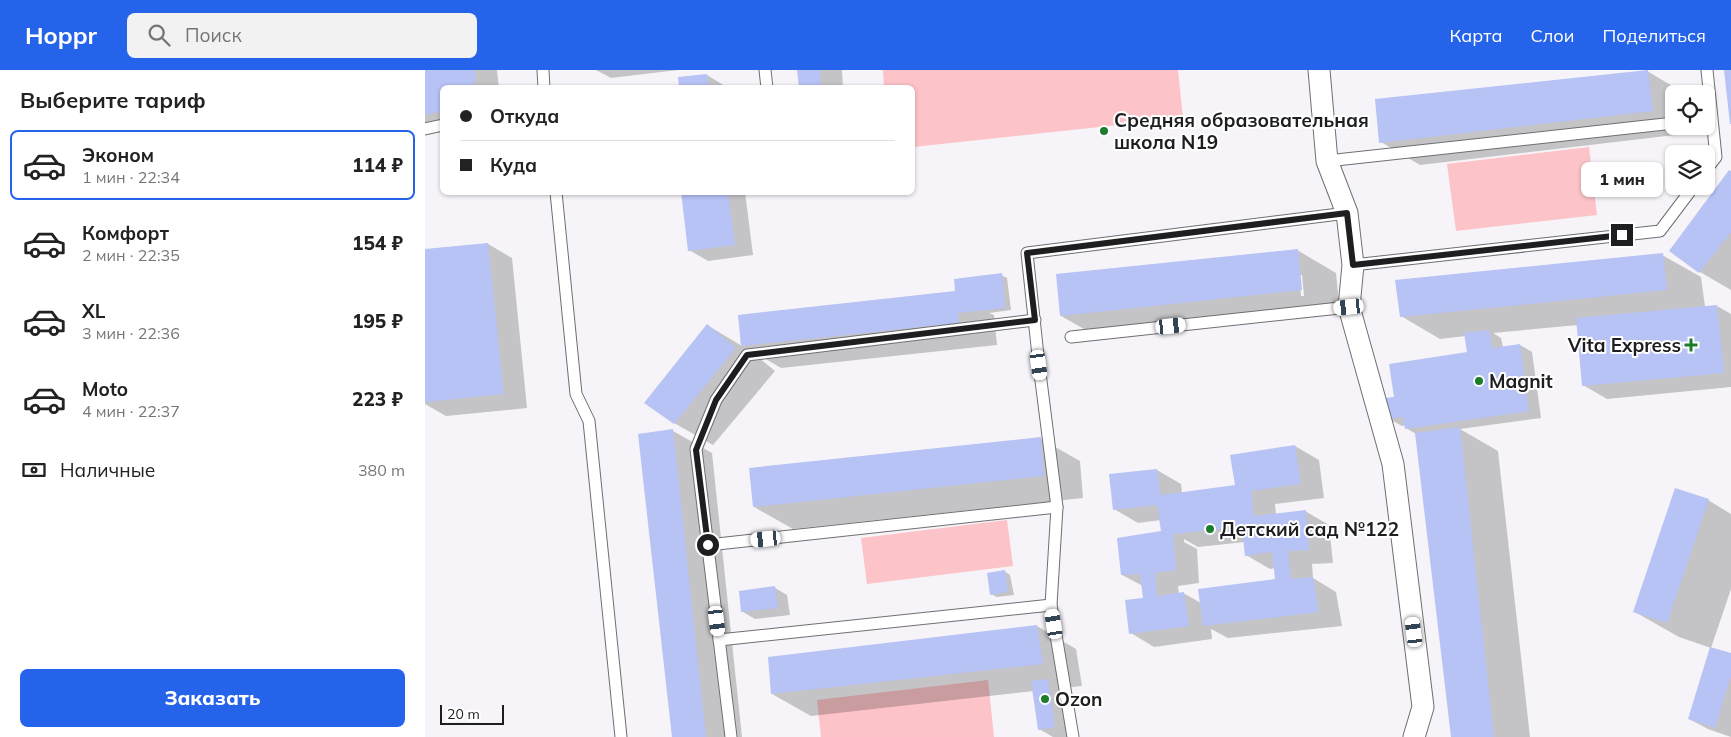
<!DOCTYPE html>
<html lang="ru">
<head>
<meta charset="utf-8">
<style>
  :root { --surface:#fff; --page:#f2f2f2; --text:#222; --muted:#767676; --line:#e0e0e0; --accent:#2563eb }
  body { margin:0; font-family:Mulish,sans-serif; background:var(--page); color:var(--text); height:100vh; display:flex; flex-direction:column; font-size:19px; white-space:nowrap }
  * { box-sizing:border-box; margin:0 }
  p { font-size:16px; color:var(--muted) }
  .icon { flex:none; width:28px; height:28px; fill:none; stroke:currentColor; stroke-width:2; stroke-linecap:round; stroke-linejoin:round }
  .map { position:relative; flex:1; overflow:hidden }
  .details { display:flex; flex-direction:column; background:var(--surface); width:425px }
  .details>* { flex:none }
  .top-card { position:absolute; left:15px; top:15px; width:475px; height:110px; border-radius:8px; box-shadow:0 1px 4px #0004; display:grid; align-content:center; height:110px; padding:0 20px; background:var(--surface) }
  .tools { position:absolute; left:1240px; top:15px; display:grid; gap:10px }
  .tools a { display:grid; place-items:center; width:50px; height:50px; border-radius:8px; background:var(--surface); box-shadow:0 1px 4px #0004; font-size:25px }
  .scale { position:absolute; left:15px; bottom:12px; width:64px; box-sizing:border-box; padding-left:5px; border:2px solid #1e1d1f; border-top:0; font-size:14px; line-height:18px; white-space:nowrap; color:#1e1d1f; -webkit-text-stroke:4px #fff; paint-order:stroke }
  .end { position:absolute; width:22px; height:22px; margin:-11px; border:6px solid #1e1d1f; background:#fff; box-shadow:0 0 0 2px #fff }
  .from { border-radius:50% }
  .bubble { position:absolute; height:35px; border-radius:8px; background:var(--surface); box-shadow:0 1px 4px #0004; font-size:16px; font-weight:800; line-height:35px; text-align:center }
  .car { position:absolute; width:15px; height:30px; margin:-15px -8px; border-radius:6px; box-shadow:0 0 4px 1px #0007; background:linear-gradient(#fff 24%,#345 0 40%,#fff 0 76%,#345 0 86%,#fff 0) }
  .top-card b { display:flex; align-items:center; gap:18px; height:48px; font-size:19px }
  .top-card b+b { border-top:1px solid var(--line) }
  .top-card i { width:12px; height:12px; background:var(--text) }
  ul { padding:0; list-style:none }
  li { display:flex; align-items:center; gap:15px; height:70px; margin:0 10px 8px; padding:0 10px; border:2px solid transparent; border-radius:8px }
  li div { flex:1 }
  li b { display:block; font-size:19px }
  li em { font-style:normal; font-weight:800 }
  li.current { border-color:var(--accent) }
  li>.icon { width:45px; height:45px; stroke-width:1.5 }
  h2 { padding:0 20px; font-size:22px; line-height:60px }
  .pay { display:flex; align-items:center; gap:12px; height:55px; padding:0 20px; font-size:19px }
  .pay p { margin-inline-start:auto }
  .cta { display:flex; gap:10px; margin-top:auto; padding:10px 20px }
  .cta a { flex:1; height:58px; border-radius:8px; background:var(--accent); color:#fff; font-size:20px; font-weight:800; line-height:58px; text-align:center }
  header { display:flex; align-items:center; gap:30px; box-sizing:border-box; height:70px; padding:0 25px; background:var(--accent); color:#fff }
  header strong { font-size:24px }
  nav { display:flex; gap:28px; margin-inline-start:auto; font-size:18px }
  .search { width:350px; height:45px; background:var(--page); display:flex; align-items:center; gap:12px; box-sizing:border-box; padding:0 18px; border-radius:8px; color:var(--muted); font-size:19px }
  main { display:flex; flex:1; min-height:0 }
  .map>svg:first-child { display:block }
  .park { fill:#fcc3c8 }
  .shadow { fill:#0003; fill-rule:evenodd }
  .building { fill:#b7c2f5 }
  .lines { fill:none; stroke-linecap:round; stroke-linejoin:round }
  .lane-casing { stroke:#706e72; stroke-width:13 }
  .street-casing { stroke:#706e72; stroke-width:23 }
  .lane { stroke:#fff; stroke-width:11 }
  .street { stroke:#fff; stroke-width:21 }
  .route { stroke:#1e1d1f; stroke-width:6 }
  .poi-dot { fill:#1e7c2d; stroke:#fff; stroke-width:2 }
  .labels { text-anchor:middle; stroke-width:4; stroke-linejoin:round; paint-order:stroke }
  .poi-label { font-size:19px; font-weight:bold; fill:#1e1d1f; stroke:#fff; text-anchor:start }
</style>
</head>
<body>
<header>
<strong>Hoppr</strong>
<div class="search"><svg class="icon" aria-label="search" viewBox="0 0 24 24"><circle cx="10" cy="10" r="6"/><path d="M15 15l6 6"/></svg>Поиск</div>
<nav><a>Карта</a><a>Слои</a><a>Поделиться</a></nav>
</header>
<main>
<section class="details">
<h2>Выберите тариф</h2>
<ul>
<li class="current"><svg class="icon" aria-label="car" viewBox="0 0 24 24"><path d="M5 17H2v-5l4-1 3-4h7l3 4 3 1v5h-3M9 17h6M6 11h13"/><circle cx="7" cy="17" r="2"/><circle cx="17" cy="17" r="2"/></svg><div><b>Эконом</b><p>1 мин · 22:34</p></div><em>114 ₽</em></li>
<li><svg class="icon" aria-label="car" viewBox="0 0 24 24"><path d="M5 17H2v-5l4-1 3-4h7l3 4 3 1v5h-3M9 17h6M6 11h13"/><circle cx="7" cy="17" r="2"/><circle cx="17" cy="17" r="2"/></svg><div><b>Комфорт</b><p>2 мин · 22:35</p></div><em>154 ₽</em></li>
<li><svg class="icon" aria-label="car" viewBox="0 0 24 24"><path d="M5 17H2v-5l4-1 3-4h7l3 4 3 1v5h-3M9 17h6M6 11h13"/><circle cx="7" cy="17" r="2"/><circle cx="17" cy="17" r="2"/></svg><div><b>XL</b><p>3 мин · 22:36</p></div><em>195 ₽</em></li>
<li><svg class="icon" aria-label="car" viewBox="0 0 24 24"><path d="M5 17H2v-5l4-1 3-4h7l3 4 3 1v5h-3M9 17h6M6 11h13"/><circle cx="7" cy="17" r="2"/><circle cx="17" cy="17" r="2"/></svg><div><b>Moto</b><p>4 мин · 22:37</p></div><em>223 ₽</em></li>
</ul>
<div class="pay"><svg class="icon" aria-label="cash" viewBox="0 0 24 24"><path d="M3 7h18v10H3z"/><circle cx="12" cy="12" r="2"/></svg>Наличные<p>380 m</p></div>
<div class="cta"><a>Заказать</a></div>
</section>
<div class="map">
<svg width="1306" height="667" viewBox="0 0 1306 667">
  <rect width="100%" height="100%" fill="#f6f4f8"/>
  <g class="park">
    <polygon points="458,0 753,0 758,48 488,77 488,18 459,17"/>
    <polygon points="1164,77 1172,145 1031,161 1022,94"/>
    <polygon points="582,450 588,496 442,514 436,468"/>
    <polygon points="563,610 569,667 396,667 392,630"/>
  </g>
  <g class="shadow">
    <polygon points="0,0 72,0 74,18 18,18 18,59 0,61"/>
    <polygon points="171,0 253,0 186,8"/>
    <polygon points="373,0 417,0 418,18 375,18"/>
    <polygon points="1222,1 1261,24 1249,24 1249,56 1266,56 1267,63 995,95 956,72"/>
    <polygon points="282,5 300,16 300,18 255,18"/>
    <polygon points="1306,103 1306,220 1275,202 1246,181"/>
    <polygon points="257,122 320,122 328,185 283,191 264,180"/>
    <polygon points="63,174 87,188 102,338 21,346 0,334 0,181"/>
    <path d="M872,180L911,203L915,242L675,268L636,246ZM874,205H877L879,226H876Z"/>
    <polygon points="1237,185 1276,207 1280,237 1292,236 1306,244 1306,317 1182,329 1158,315 1153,255 1068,263 1076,268 1078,277 1095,275 1107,282 1116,348 1035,359 1073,381 1105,667 1028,667 991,364 981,358 980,355 977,356 964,349 970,328 1044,284 1041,266 1015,269 976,246"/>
    <polygon points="576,205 582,208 586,240 564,243 569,245 572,275 356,298 329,282 328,283 350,301 288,375 249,353 282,255 317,276 530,223"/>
    <polygon points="248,361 287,383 317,667 248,667"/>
    <polygon points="616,369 655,391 658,428 368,459 329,437"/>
    <path d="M870,376L894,390L899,428L850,434L851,444L880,441L904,455L908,493L887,494L888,508L911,522L917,556L803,568L786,559L787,569L729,577L706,563L719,529L718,516L697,505L737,462L736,450L713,453L689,439L732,400L756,414L757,423L812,416ZM759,469L773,477L820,472L821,485L845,499L850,498L851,510L776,533L758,523L754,524L753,516L774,513L772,479L759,472Z"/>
    <polygon points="1283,430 1306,444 1306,519 1286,578 1306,584 1306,667 1283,659 1264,649 1286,578 1254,567 1210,542"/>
    <polygon points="579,501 585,505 589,525 572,527 566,524"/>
    <polygon points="350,518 362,525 365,545 330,549 318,542"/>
    <polygon points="612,556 651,579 657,616 637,618 648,667 628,667 614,659 609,621 386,646 347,624"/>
  </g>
  <g class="building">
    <polygon points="0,0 50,0 51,10 45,18 18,18 18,41 0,45"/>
    <polygon points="372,0 395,0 396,18 374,18"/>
    <polygon points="1223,0 1228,41 954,73 950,29"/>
    <polygon points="1299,0 1306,0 1306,54 1305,54"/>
    <polygon points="282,4 284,18 254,18 253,7"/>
    <polygon points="1304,100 1306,101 1306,162 1274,203 1244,181"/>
    <polygon points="256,122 303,122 310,175 263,181"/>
    <polygon points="63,173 79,324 0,332 0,179"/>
    <polygon points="873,179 877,220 635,246 631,204"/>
    <polygon points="1238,183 1242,220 975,247 970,210"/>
    <polygon points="577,203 580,238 533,243 534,253 316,276 313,245 530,221 529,209"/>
    <polygon points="1292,235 1299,303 1157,316 1151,248"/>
    <polygon points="282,254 311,278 249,354 219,333"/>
    <polygon points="1064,260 1067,278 1095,274 1104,341 980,359 978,347 963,349 960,328 969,327 964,294 1042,282 1039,263"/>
    <polygon points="1035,357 1069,667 1026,667 990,363"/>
    <polygon points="248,359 281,667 247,667 213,364"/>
    <polygon points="616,367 619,406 328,437 324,398"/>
    <polygon points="870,375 876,414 826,421 829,446 881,440 884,480 863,481 866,509 888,507 894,542 778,556 773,519 850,509 847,482 820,486 817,457 748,464 751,500 730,503 732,526 759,522 764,556 704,564 700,530 718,528 715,504 696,505 692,468 736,461 732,435 688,440 684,404 732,399 736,425 810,415 805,385"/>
    <polygon points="1250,418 1284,429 1242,553 1208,542"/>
    <polygon points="580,500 583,522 565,525 562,503"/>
    <polygon points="350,516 353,538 316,542 314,521"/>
    <polygon points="612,555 618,594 346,624 343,587"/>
    <polygon points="1285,577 1306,583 1306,606 1290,658 1263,649"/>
    <polygon points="623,609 630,657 613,660 606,611"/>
  </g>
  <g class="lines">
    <g class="lane-casing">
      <g id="lane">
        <polyline points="118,0 119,18"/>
        <polyline points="340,0 342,18"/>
        <polyline points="0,59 18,55"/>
        <polyline points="902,91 1249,53"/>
        <polyline points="1281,100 1291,87 1282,0"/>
        <polyline points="131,122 151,324 164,351 196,667"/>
        <polyline points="928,195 1235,161 1269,116"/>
        <polyline points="646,267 924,237"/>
        <polyline points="283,475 632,437"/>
        <polyline points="294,570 626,535"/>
        <polyline points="306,667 271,379 291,330 322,285 610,250"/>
        <polyline points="648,667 626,535 632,437 614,295 602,183 922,143"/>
      </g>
    </g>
    <g class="street-casing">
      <polyline id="street" points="894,0 902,91 922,143 928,195 924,237 968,394 998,637 989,667"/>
    </g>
    <use href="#lane" class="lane"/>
    <use href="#street" class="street"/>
  </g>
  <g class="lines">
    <polyline class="route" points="283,475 271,380 291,330 322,285 610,250 602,183 922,143 928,195 1197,165"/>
  </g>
  <g class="poi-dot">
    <circle cx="679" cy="61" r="5"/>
    <path d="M1263.5 267.5h5v5h5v5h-5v5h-5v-5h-5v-5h5z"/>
    <circle cx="1054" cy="311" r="5"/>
    <circle cx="785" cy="459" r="5"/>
    <circle cx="620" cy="629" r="5"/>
  </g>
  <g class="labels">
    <g class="poi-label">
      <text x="689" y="57">Средняя образовательная<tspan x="689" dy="22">школа N19</tspan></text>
      <text x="1256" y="282" text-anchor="end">Vita Express</text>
      <text x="1064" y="318">Magnit</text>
      <text x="795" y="466">Детский сад №122</text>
      <text x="630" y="636">Ozon</text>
    </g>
  </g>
</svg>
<div class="tools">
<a><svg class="icon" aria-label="locate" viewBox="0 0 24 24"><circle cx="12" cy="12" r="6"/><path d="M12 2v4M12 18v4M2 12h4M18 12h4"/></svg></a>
<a><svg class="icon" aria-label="layers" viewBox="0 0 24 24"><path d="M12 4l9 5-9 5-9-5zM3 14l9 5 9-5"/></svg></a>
</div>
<div class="scale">20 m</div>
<i class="end from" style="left:283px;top:475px"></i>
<i class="end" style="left:1197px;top:165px"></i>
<div class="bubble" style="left:1156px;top:92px;width:82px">1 мин</div>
<i class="car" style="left:924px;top:237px;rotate:264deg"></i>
<i class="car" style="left:746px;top:256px;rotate:84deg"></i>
<i class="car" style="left:614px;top:295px;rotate:172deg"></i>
<i class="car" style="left:341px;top:469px;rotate:264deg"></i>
<i class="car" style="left:292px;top:551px;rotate:173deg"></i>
<i class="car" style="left:629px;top:554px;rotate:351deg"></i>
<i class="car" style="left:989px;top:562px;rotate:353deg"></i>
<div class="top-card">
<b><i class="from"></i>Откуда</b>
<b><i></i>Куда</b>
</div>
</div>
</main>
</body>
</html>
